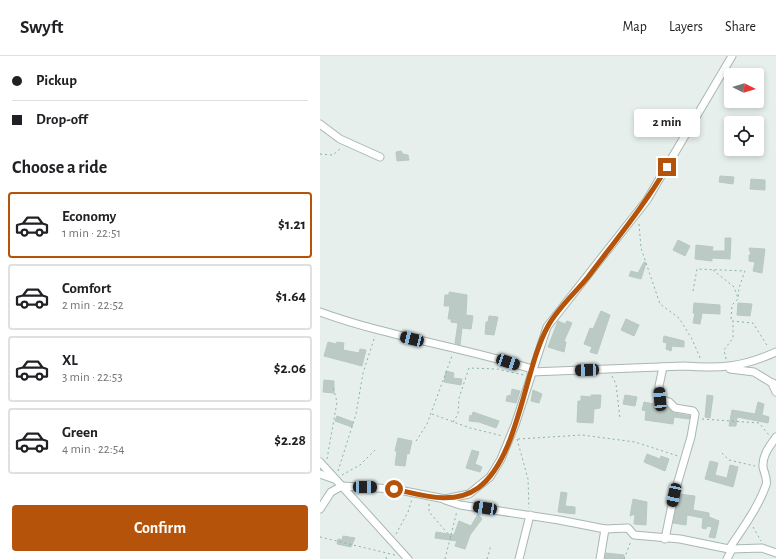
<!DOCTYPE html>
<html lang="en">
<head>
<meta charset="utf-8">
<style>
  :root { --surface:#fff; --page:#f2f2f2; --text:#202124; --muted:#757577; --line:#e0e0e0; --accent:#b45309 }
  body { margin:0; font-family:"Alegreya Sans",sans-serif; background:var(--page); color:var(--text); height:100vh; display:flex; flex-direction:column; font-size:15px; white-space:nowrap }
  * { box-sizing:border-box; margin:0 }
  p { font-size:13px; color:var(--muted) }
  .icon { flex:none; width:22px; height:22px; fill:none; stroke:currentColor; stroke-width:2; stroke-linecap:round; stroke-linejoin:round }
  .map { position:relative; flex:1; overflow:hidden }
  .sheet { display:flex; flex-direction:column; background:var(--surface); width:320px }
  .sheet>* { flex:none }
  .top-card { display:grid; align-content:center; height:88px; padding:0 12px; background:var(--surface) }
  .needle { width:26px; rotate:95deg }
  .tools { position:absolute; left:404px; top:12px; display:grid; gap:8px }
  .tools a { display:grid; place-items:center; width:40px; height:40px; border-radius:4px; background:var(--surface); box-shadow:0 2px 6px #0003; font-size:20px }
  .end { position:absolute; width:18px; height:18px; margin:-9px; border:5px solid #b45309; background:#fff; box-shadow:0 0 0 2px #fff }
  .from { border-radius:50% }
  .bubble { position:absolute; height:28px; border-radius:4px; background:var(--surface); box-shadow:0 2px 6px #0003; font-size:13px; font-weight:600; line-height:28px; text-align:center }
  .car { position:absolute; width:12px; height:24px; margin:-12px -6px; border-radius:5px; box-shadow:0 0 3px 1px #0007; background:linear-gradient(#222 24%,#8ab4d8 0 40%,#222 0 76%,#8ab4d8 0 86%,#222 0) }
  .top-card b { display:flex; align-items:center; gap:14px; height:38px; font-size:15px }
  .top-card b+b { border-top:1px solid var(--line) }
  .top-card i { width:10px; height:10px; background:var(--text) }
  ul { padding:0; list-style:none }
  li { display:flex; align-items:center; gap:12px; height:66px; margin:0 8px 6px; padding:0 4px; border:2px solid var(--line); border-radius:4px }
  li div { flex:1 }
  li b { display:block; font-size:15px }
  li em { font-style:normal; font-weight:600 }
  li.selected { border-color:var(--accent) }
  li>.icon { width:36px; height:36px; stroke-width:1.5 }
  h2 { padding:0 12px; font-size:18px; line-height:48px }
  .action { display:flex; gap:8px; margin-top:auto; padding:8px 12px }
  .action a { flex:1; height:46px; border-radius:4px; background:var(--accent); color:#fff; font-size:16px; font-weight:600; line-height:46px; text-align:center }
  header { display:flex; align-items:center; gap:24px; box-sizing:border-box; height:56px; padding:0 20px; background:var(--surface); border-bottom:1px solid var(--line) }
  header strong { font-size:19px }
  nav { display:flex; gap:22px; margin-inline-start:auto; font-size:14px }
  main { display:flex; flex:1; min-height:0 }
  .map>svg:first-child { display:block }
  .building { fill:#bbcac4; stroke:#b8c9c2 }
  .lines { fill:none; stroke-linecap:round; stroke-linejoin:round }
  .minor-casing { stroke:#a8b8b2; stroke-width:9 }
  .path { stroke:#86b3a5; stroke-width:1; stroke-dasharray:2 3; stroke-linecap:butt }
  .minor { stroke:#fff; stroke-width:7 }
  .route { stroke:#b45309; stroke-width:5 }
</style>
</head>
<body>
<header>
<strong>Swyft</strong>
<nav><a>Map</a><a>Layers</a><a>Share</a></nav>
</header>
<main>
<section class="sheet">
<div class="top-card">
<b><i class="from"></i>Pickup</b>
<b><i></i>Drop-off</b>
</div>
<h2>Choose a ride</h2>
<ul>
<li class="selected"><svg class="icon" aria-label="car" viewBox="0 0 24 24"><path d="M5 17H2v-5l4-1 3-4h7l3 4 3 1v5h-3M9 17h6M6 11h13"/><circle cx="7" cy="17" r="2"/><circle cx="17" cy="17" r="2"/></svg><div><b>Economy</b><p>1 min · 22:51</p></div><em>$1.21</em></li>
<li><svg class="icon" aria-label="car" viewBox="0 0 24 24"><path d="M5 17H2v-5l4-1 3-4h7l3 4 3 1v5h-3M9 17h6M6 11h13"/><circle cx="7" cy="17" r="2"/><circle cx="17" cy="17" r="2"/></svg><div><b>Comfort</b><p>2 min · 22:52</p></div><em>$1.64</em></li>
<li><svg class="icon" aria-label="car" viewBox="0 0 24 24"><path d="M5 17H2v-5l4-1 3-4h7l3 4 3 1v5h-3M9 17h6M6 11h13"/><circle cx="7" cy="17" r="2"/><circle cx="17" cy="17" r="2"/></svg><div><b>XL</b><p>3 min · 22:53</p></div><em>$2.06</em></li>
<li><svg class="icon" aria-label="car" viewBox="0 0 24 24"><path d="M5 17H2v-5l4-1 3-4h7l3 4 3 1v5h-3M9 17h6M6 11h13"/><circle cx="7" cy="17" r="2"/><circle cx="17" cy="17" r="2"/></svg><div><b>Green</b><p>4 min · 22:54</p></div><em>$2.28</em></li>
</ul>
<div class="action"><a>Confirm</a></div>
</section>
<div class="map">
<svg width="456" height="503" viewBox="0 0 456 503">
  <rect width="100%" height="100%" fill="#e6efeb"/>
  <g class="building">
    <polygon points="81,95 83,98 88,99 89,104 77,105 76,96"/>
    <polygon points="400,120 414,121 413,128 399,126"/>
    <polygon points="431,123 445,124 445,134 430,133"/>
    <polygon points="405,182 411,182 410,203 392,202 392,205 375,203 376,189 393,191 392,195 405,195"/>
    <polygon points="358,184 370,190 365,200 353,194"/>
    <polygon points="429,192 445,193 442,217 433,215 435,206 429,205 429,199 431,199"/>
    <polygon points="324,206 326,207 321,223 309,220 311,215 318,217"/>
    <polygon points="129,236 147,239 146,259 153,260 151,273 142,272 140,289 135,287 138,267 131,266 131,263 128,263 130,250 124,250 125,239 129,239"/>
    <polygon points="374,247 400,249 400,258 382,257 380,268 373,267 375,257 373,257"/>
    <polygon points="418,247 432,248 430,260 417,259"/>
    <polygon points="281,255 290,259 277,298 270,296 272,291 264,288 270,272 273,273"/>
    <polygon points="169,260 178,261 174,279 165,278 166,266 168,266"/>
    <polygon points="306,263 319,269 314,280 301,274"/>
    <polygon points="238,265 245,268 247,265 252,267 244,285 246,286 244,296 228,291"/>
    <polygon points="344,280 364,285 364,291 352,290 351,295 346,293 347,287 343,286"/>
    <polygon points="8,286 16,288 17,286 24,287 23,294 39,297 40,293 46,294 42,310 4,300"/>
    <polygon points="126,315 134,317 133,322 142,323 141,329 124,326"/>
    <polygon points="4,324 14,325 14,337 3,336"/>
    <polygon points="192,333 200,335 196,347 186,345 187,340 191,339"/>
    <polygon points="213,334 222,338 219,347 211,345"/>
    <polygon points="271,339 281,339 280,352 274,353 273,367 257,366 258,345 261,345 261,340 271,341"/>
    <polygon points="305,339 317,341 315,350 303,348"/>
    <polygon points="387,339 393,340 390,362 385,361"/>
    <polygon points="334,345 346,350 354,357 370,360 369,363 354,361 353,368 325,364 326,355 322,354 324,346 334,348"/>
    <polygon points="438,346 444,348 442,359 449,361 448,367 417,361 416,370 409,370 412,354 435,358"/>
    <polygon points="153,356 179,365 176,372 159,366 149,365 150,359 152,360"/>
    <polygon points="17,360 33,366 32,371 15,365"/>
    <polygon points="78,382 92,385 89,398 87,397 85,410 75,409 77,395 75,395"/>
    <polygon points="152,394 159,396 155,408 162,411 160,416 146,412"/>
    <polygon points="327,398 340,403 341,400 349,403 345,415 324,406"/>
    <polygon points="390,405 398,407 395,419 407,422 410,409 418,411 413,431 385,423"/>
    <polygon points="241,436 247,437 245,450 255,451 255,458 238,456"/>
    <polygon points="359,438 375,440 373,454 389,457 389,461 399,465 395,482 389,481 392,471 387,470 386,473 382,472 383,462 367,459 366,469 353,467"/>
    <polygon points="313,443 327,446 326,469 314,468 315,458 310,460"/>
    <polygon points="158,458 162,463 150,479 145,493 135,490 137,485 115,482 116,476 134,479 139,465 151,470"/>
    <polygon points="23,480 35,482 31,491 17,488 18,483 22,484"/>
    <polygon points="286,497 304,499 304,503 285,503"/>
  </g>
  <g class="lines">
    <g class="minor-casing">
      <g id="minor">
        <polyline points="0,68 20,83 60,101"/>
        <path d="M0,256C69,281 142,291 212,313"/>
        <polyline points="343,311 339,330 340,343 349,346 355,352 373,355 375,358 371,381 354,439 345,483"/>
        <polyline points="410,313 434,316 452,327 456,328"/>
        <path d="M211,316L364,310C400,313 423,311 456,296"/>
        <polyline points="452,327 456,336"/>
        <polyline points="0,406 88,503"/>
        <polyline points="0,418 14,423"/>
        <polyline points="125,444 140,449 239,464 285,473 308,472 314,479 360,483 409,493"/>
        <polyline points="0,453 11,436 22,430 74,433 125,443 149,438 170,421 181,403 195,369 227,271 327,144 412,0"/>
        <path d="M412,493H409C422,473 438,452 446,429C448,423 444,417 443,411C442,399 450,390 456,381"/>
        <polyline points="199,503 210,459"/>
        <polyline points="280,503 285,473"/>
        <polyline points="407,503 412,493 442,492 456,497"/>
      </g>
    </g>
    <g class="path">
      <polyline points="0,98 13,99 21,92"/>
      <polyline points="319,168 321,192 340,248 359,262 372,283 381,304"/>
      <polyline points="393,214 414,231 418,242"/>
      <polyline points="373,235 377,213 425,215 419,232 418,243 412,249 411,265 433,267 448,291"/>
      <polyline points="406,303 404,294 413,282 413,266"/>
      <polyline points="292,320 296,328 300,363"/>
      <polyline points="112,358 150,372 183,380"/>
      <polyline points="382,363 439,367 449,379"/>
      <polyline points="133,366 138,358 139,342 149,312 177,313 204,319"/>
      <polyline points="197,383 208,423 209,452"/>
      <polyline points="198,383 262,379 315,386 358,400"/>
      <polyline points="96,385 107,368 132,300"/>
      <polyline points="402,397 409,404 435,410"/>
      <polyline points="7,403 17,346 13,331"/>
      <polyline points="18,415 36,358 43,317 55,280"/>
      <polyline points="22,419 40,409 55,394"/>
      <polyline points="109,448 109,456 131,481"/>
      <polyline points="433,471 441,485"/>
      <polyline points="76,478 88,456 92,443"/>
      <polyline points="0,481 75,499"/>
      <polyline points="66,503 67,498"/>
      <polyline points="125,503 137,455"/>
      <polyline points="167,503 171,489"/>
      <polyline points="304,503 311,485"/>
    </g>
    <use href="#minor" class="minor"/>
  </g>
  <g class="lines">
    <path class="route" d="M74,433C102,439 133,450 158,432C199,402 204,313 228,270C238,252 255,237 268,221C295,185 324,150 347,111"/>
  </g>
</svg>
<div class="tools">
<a><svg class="needle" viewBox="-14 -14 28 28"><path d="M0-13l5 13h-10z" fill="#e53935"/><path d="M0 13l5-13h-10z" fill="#757577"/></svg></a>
<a><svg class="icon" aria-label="locate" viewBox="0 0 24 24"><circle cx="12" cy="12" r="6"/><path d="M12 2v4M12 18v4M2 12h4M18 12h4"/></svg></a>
</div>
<i class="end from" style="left:74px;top:433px"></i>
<i class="end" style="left:347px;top:111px"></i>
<div class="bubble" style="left:314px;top:53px;width:66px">2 min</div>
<i class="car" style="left:92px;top:283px;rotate:284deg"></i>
<i class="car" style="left:188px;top:306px;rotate:108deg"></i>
<i class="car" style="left:267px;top:314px;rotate:268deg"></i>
<i class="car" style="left:340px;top:343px;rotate:355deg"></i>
<i class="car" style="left:45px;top:431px;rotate:91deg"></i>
<i class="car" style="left:354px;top:439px;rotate:192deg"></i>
<i class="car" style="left:165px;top:452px;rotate:279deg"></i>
</div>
</main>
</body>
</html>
